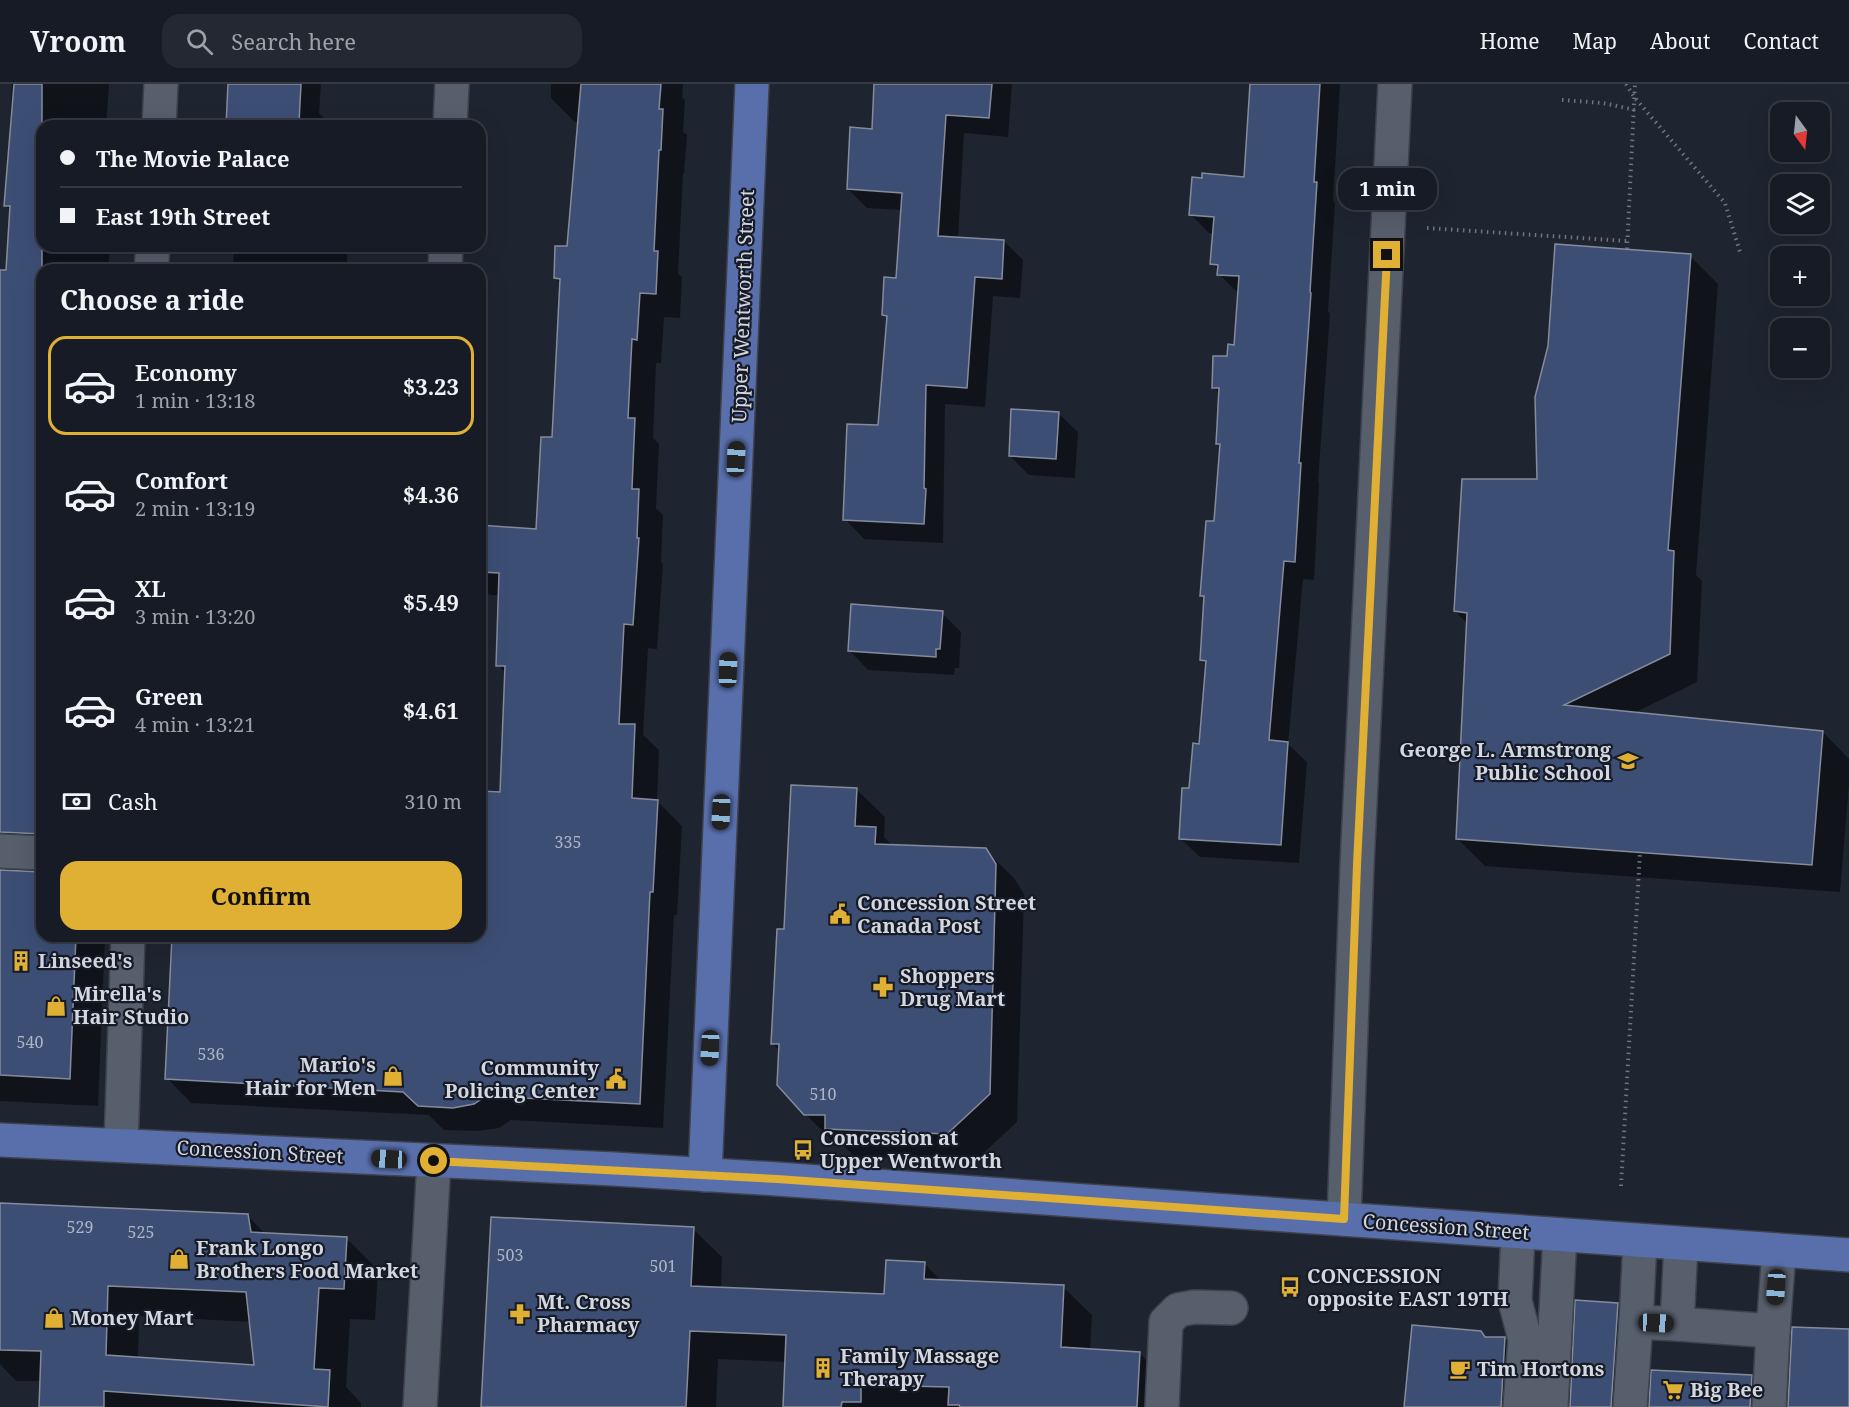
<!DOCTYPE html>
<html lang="en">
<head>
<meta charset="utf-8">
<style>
  :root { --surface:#171b25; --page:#242832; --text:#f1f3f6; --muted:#9ea1a7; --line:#363942; --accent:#e0b034 }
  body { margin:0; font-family:"Noto Serif",serif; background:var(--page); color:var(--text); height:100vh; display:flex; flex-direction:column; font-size:22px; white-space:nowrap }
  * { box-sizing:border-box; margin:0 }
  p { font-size:20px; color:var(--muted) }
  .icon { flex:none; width:33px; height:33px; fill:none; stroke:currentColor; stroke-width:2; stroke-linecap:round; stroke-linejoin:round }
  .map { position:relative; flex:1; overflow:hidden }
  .details { position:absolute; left:36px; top:180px; width:450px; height:678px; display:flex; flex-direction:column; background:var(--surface); border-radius:18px; box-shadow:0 6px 24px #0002,0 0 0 2px var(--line) }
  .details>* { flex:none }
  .hud { position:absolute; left:36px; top:36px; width:450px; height:132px; border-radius:18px; box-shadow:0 6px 24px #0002,0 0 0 2px var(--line); display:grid; align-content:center; height:132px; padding:0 24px; background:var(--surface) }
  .needle { width:39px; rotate:165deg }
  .fabs { position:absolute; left:1770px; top:18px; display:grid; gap:12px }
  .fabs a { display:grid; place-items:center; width:60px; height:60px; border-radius:12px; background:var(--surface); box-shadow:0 6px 24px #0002,0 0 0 2px var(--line); font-size:30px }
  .end { position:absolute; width:27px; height:27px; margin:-14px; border:8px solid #e0b034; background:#111; box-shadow:0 0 0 3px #111 }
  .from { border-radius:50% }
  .bubble { position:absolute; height:42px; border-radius:18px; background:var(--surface); box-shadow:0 6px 24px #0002,0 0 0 2px var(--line); font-size:20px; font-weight:700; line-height:42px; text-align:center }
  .car { position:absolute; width:18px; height:36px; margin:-18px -9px; border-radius:8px; box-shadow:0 0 4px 2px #0007; background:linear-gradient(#222 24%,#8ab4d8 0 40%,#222 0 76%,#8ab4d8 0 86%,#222 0) }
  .hud b { display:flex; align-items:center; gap:21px; height:57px; font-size:22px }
  .hud b+b { border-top:2px solid var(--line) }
  .hud i { width:15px; height:15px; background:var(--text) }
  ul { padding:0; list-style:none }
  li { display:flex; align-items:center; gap:18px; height:99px; margin:0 12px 9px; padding:0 12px; border:3px solid transparent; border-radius:18px }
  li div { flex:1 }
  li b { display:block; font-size:22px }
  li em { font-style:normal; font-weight:700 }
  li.on { border-color:var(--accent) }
  li>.icon { width:54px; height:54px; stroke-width:1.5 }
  h2 { padding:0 24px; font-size:27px; line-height:72px }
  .pay { display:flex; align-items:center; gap:15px; height:66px; padding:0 24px; font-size:22px }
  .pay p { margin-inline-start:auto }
  .button { display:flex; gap:12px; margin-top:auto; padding:12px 24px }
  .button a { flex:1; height:69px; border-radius:18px; background:var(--accent); color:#111; font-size:24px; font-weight:700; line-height:69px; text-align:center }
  header { display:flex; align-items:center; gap:36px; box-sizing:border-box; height:84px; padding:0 30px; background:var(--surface); border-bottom:2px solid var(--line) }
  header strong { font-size:28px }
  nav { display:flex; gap:33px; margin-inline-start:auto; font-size:21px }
  .search { width:420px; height:54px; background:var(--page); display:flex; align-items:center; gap:15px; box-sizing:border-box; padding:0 21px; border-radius:18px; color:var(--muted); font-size:22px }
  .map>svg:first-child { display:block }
  .shadow { fill:#0007; fill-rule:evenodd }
  .building { fill:#3d4e75; stroke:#858b9b; stroke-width:1.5; fill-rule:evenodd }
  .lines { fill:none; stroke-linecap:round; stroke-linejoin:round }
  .minor-casing { stroke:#3e424c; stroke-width:36 }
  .major-casing { stroke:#3e424c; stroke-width:36 }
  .path { stroke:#6f747e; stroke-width:4; stroke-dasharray:1.5 4.5; stroke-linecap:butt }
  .minor { stroke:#575e6c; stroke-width:33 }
  .major { stroke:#586fac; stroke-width:33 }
  .route { stroke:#e0b034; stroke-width:8 }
  .labels { text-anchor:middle; stroke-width:4.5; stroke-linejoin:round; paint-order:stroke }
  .number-label { font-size:16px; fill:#aeb5c4 }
  .street-label { font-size:20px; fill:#d3d7df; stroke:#161b27 }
  .poi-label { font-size:20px; font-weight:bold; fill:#d3d7df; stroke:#161b27; text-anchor:start }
</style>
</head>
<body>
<header>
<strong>Vroom</strong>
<div class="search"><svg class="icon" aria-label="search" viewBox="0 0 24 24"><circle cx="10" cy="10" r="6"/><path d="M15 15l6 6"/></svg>Search here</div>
<nav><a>Home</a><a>Map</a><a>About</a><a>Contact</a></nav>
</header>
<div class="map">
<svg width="1849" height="1323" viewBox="0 0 1849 1323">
  <rect width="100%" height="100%" fill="#1f2431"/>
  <g class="shadow">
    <polygon points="12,0 109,0 106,42 42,42 42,162 110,162 108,186 42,186 42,768 0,760 0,213 7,188 11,127 5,121"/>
    <polygon points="230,0 321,0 319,29 332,42 228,42"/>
    <polygon points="551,0 683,0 682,14 685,16 683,48 687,51 684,90 683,89 678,190 682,193 680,234 664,233 661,279 656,279 653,354 659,360 656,424 663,431 661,478 663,480 657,565 648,564 643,651 659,666 657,717 682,742 677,831 674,831 663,1044 511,1036 499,1044 478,1047 444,1046 429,1031 191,1019 167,994 174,852 480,852 480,709 501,710 507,590 498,581 500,511 490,511 480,501 480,443 538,446 553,355 561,200 555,194 569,164 580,38 575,38 551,14"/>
    <polygon points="877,0 1012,0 1008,53 964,49 958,154 1004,157 1023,176 1020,214 993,212 985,323 945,320 943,459 864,455 845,435 879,342 889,236 884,231 898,195 902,126 867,124 848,105 874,46"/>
    <polygon points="1251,0 1340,0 1333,117 1335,119 1328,228 1330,229 1318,398 1319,400 1314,496 1303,495 1288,660 1307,678 1299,779 1200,773 1180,754 1201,661 1207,581 1201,576 1205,514 1202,511 1216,439 1221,364 1217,359 1220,310 1213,303 1235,262 1239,210 1219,190 1219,187 1212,179 1214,150 1209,149 1190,130 1245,94"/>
    <polygon points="234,162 348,162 346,186 233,186"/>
    <polygon points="1690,172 1718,200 1696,491 1702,497 1697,598 1632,630 1823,648 1849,675 1849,700 1840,808 1485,782 1457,754 1468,540 1455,527 1538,397"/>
    <polygon points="1058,329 1078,348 1075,394 1029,391 1010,372"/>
    <polygon points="942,529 961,548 959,584 955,584 954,591 868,586 849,566"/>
    <polygon points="856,705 885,733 884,753 893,762 985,766 1014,794 1024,810 1017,1038 975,1077 854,1072 841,1059 834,1058 805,1030 780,967 773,960 786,847"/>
    <polygon points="0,787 42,789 42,852 105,852 98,1022 0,1017"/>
    <path d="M0,1120L248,1132L266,1151L346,1154L378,1186L375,1236L350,1235L346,1303L361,1319V1323H41L42,1297H16L0,1280ZM139,1232L251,1238L256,1282L138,1274Z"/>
    <polygon points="693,1145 722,1173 721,1205 886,1211 924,1179 942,1198 1063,1203 1092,1231 1090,1266 1139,1269 1168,1298 1166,1323 784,1323 786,1278 718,1275 716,1323 482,1323"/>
    <polygon points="1618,1220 1645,1248 1640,1323 1571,1323"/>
    <polygon points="1481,1248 1487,1254 1505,1255 1532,1283 1530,1323 1411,1323"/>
    <polygon points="1751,1293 1779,1321 1779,1323 1650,1323"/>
  </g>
  <g class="building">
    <polygon points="14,0 42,0 42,750 0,748 0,186 6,186 10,122 4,122"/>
    <polygon points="228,0 301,0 299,39 294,39 294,42 226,42"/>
    <polygon points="581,0 661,0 659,25 663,25 661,66 659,66 654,167 658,167 656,210 640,209 637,256 632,255 628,334 635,334 632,405 639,405 637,454 639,454 633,541 624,540 619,640 635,640 632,714 658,716 653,808 650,808 640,1020 486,1012 474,1020 453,1024 418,1022 403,1008 165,995 172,852 480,852 480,707 500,708 505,582 496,582 499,489 480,488 480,441 536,445 541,353 552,353 560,195 554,194 555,162 567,162"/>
    <polygon points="874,0 992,0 989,34 946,31 938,152 1004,156 1002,195 975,193 967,304 926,301 924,404 926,405 924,440 843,436 847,340 878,341 887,232 882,231 884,193 896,194 902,109 847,105 850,43 872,45"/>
    <polygon points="1250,0 1320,0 1314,98 1317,98 1310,208 1311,209 1299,379 1301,379 1295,478 1284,477 1269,656 1288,658 1281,761 1179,755 1182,704 1189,704 1193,659 1199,660 1206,577 1200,576 1204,512 1200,512 1206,437 1214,437 1220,360 1216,360 1219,304 1212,304 1213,272 1227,272 1228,260 1234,261 1239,192 1217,191 1218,181 1210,180 1214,133 1189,131 1192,93 1202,94 1202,89 1244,93"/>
    <polygon points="1555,160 1691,170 1668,466 1674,467 1670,570 1564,621 1823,647 1812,781 1456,755 1467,529 1454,527 1462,395 1537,395 1535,313 1548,262"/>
    <polygon points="1011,325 1059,328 1056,375 1009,372"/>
    <polygon points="851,520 943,527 940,565 936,565 936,573 848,567"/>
    <polygon points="791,701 857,704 855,742 876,743 875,760 986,764 996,780 990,1010 947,1050 825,1045 825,1031 804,1031 777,1001 779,960 771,960 777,845 784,845"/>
    <polygon points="0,786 42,788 42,852 76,852 70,995 0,991"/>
    <path d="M0,1119L248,1130L251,1148L347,1153L344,1205L319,1204L314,1285L330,1286L328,1323L104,1307V1323H39L41,1267L0,1266ZM108,1202L246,1208L254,1281L106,1271Z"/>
    <polygon points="491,1133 694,1143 691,1202 884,1210 886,1176 925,1178 924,1195 1064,1201 1061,1263 1140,1268 1137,1323 960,1323 959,1321 948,1321 949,1303 861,1301 861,1318 842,1318 841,1323 783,1323 786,1251 690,1247 686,1323 481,1323"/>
    <polygon points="1575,1216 1618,1219 1611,1323 1570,1323"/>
    <polygon points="1412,1241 1481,1247 1485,1253 1505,1253 1501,1323 1404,1323"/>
    <polygon points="1792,1243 1849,1245 1849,1323 1788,1323"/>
    <polygon points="1651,1286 1752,1291 1750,1323 1649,1323"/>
  </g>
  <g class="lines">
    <g class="minor-casing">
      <g id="minor">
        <polyline points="159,42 161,0"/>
        <polyline points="450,42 452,0"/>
        <polyline points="151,186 153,162"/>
        <polyline points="445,186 446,162"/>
        <polyline points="0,767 42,769"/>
        <polyline points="121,1061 128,852"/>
        <polyline points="1344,1135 1357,781 1395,0"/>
        <polyline points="1518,1148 1515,1217 1525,1255 1520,1323"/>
        <polyline points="1640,1157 1636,1238 1677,1240"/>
        <polyline points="1681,1160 1677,1240 1773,1247 1779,1167"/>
        <polyline points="420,1323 434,1077"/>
        <polyline points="1162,1323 1166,1238 1178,1226 1194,1223 1231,1224"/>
        <polyline points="1551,1323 1560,1151"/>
        <polyline points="1630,1323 1636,1238"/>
        <polyline points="1769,1323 1773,1247"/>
      </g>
    </g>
    <g class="major-casing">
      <g id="major">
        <polyline points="0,1056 614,1085 777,1095 1849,1171"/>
        <polyline points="705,1091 752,0"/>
      </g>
    </g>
    <g class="path">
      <polyline points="1626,0 1635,14 1725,119 1740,168"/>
      <polyline points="1562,16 1603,19 1635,26"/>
      <polyline points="1427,144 1627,157"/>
      <polyline points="1627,165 1635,0"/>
      <polyline points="1621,1102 1640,768"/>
    </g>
    <use href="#minor" class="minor"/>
    <use href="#major" class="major"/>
  </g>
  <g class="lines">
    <polyline class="route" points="434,1077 777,1095 1344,1135 1357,781 1387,171"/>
  </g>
  <defs>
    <g id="school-bare" transform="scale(1.62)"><path d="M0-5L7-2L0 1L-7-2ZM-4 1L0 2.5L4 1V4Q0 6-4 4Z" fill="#e0b034" stroke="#161b27" stroke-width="2.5" paint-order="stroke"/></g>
    <g id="civic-bare" transform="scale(1.62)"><path d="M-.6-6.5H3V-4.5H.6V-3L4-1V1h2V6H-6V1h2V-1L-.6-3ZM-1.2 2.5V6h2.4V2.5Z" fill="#e0b034" stroke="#161b27" stroke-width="2.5" paint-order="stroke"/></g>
    <g id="building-bare" transform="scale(1.62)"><path d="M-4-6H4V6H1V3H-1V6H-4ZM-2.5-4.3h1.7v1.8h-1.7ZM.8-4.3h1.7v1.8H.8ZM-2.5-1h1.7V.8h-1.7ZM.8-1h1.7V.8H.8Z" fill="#e0b034" stroke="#161b27" stroke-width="2.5" paint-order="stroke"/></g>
    <g id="pharmacy-bare" transform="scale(1.62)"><path d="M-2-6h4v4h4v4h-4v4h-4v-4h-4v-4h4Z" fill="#e0b034" stroke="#161b27" stroke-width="2.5" paint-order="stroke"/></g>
    <g id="shop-bare" transform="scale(1.62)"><path d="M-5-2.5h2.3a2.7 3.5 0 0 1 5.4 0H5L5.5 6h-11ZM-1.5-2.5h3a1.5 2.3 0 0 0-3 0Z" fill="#e0b034" stroke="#161b27" stroke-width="2.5" paint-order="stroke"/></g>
    <g id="bus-bare" transform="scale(1.62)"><path d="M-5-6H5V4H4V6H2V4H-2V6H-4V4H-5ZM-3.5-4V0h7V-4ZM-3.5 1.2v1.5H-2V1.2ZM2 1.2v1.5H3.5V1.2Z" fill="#e0b034" stroke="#161b27" stroke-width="2.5" paint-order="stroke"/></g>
    <g id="cafe-bare" transform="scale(1.62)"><path d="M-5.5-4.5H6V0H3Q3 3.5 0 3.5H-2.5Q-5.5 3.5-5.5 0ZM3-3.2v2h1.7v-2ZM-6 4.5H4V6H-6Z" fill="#e0b034" stroke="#161b27" stroke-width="2.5" paint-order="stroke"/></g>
    <g id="supermarket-bare" transform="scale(1.62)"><path d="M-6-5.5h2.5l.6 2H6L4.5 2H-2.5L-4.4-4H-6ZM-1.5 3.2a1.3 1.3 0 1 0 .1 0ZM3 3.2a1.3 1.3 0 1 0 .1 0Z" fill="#e0b034" stroke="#161b27" stroke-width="2.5" paint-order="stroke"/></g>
  </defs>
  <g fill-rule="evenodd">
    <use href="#school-bare" x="1628" y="677"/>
    <use href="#civic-bare" x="840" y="830"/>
    <use href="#building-bare" x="21" y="877"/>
    <use href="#pharmacy-bare" x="883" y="903"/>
    <use href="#shop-bare" x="56" y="922"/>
    <use href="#shop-bare" x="393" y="992"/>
    <use href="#civic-bare" x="616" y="995"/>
    <use href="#bus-bare" x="803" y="1066"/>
    <use href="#shop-bare" x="179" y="1175"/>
    <use href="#bus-bare" x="1290" y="1203"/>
    <use href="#pharmacy-bare" x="520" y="1230"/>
    <use href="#shop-bare" x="54" y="1234"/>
    <use href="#building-bare" x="823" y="1284"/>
    <use href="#cafe-bare" x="1460" y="1285"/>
    <use href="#supermarket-bare" x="1673" y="1306"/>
  </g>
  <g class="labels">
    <g class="number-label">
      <text x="568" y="764">335</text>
      <text x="30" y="964">540</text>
      <text x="211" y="976">536</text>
      <text x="823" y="1016">510</text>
      <text x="80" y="1149">529</text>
      <text x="141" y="1154">525</text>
      <text x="510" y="1177">503</text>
      <text x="663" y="1188">501</text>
    </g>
    <g class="street-label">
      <text transform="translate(743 222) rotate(-88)" y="7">Upper Wentworth Street</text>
      <text transform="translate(260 1068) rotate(3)" y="7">Concession Street</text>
      <text transform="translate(1446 1143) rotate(4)" y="7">Concession Street</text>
    </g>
    <g class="poi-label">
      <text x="1611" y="673" text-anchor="end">George L. Armstrong<tspan x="1611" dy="23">Public School</tspan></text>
      <text x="857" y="826">Concession Street<tspan x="857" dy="23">Canada Post</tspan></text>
      <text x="38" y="884">Linseed's</text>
      <text x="900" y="899">Shoppers<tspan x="900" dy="23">Drug Mart</tspan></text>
      <text x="73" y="917">Mirella's<tspan x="73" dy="23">Hair Studio</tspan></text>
      <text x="376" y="988" text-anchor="end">Mario's<tspan x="376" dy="23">Hair for Men</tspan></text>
      <text x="599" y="991" text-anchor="end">Community<tspan x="599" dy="23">Policing Center</tspan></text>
      <text x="820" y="1061">Concession at<tspan x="820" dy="23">Upper Wentworth</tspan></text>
      <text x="196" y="1171">Frank Longo<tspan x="196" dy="23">Brothers Food Market</tspan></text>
      <text x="1307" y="1199">CONCESSION<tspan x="1307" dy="23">opposite EAST 19TH</tspan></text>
      <text x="537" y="1225">Mt. Cross<tspan x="537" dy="23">Pharmacy</tspan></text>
      <text x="71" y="1241">Money Mart</text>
      <text x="840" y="1279">Family Massage<tspan x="840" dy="23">Therapy</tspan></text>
      <text x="1477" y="1292">Tim Hortons</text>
      <text x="1690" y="1313">Big Bee</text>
    </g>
  </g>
</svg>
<div class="fabs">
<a><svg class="needle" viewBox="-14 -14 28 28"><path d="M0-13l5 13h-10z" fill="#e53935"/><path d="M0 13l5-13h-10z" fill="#9ea1a7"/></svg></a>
<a><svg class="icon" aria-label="layers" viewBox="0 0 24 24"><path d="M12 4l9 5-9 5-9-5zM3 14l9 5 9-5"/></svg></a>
<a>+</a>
<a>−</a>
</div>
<i class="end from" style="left:434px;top:1077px"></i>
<i class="end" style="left:1387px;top:171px"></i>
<div class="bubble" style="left:1338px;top:84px;width:99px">1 min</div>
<i class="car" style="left:736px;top:375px;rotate:3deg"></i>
<i class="car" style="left:728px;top:586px;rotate:2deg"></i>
<i class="car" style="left:721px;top:728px;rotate:183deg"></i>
<i class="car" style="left:710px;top:964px;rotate:183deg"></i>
<i class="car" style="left:389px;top:1075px;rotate:273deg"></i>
<i class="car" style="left:1776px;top:1203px;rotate:184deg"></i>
<i class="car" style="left:1656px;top:1239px;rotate:93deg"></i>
<div class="hud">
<b><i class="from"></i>The Movie Palace</b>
<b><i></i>East 19th Street</b>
</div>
<section class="details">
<h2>Choose a ride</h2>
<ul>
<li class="on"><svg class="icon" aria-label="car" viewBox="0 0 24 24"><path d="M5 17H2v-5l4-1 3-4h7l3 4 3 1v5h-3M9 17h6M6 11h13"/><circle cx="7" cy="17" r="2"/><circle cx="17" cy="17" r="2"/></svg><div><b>Economy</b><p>1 min · 13:18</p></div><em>$3.23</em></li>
<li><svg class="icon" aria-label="car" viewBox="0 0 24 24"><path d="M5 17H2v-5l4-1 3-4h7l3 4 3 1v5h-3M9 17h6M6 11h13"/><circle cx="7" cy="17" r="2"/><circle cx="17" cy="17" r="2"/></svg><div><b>Comfort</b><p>2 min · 13:19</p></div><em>$4.36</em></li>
<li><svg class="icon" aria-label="car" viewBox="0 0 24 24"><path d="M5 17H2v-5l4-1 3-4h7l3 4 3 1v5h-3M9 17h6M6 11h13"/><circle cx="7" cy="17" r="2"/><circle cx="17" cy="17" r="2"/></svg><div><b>XL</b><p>3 min · 13:20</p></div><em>$5.49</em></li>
<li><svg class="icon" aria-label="car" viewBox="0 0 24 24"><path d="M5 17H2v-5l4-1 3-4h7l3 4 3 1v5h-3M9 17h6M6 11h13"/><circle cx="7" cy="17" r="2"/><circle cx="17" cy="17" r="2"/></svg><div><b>Green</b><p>4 min · 13:21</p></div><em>$4.61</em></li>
</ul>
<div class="pay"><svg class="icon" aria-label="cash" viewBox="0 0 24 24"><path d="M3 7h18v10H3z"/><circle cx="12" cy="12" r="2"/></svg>Cash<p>310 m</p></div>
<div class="button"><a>Confirm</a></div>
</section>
</div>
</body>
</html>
